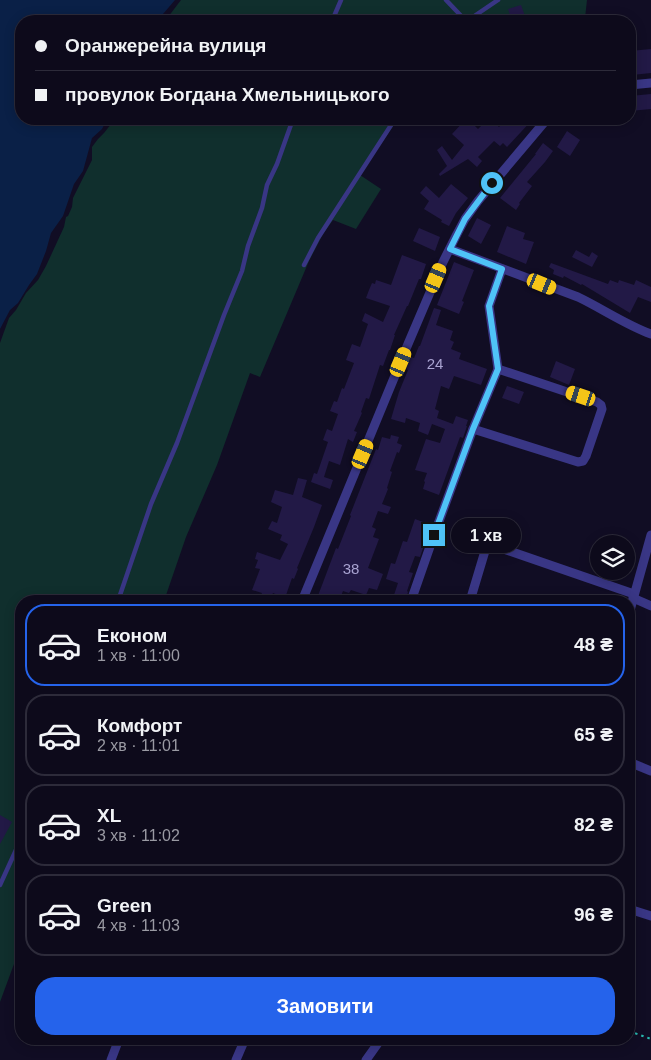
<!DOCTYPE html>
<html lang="uk">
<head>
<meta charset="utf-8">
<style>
  :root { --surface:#0d0a1b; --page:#161324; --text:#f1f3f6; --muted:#9a9aa3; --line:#2d2b3a; --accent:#2563eb }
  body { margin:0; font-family:Helvetica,sans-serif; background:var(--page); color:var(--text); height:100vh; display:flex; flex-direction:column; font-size:19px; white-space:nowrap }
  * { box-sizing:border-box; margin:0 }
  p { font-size:16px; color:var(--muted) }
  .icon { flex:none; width:28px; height:28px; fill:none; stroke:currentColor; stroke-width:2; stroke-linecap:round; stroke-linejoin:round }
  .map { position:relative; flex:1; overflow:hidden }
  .sheet { position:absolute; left:15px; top:595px; width:620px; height:450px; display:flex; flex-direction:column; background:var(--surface); border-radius:20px; box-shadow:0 2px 12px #0003,0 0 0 1px var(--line) }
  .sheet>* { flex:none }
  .banner { position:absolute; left:15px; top:15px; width:621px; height:110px; border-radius:20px; box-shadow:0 2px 12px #0003,0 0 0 1px var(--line); display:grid; align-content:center; height:110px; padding:0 20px; background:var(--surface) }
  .tools { position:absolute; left:590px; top:535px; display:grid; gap:10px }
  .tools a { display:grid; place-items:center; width:45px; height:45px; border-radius:50%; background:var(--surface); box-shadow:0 2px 12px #0003,0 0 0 1px var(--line); font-size:25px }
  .end { position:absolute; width:22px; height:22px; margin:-11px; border:6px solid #4fc3f7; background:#111; box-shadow:0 0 0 2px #111 }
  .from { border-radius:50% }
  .bubble { position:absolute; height:35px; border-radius:18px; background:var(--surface); box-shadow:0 2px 12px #0003,0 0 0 1px var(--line); font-size:16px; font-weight:800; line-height:35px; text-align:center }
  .car { position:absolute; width:15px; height:30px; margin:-15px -8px; border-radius:6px; box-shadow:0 0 4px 1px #0007; background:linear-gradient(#f5c518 24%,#345 0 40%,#f5c518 0 76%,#345 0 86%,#f5c518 0) }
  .banner b { display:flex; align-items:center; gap:18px; height:48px; font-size:19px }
  .banner b+b { border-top:1px solid var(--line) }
  .banner i { width:12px; height:12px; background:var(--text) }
  ul { padding:9px 0 0; list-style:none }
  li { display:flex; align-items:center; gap:15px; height:82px; margin:0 10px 8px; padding:0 10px; border:2px solid var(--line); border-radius:20px }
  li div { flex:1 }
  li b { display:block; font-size:19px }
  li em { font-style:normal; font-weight:800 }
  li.active { border-color:var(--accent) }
  li>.icon { width:45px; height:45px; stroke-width:1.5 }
  .primary-button { display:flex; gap:10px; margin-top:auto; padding:10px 20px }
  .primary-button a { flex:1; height:58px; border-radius:20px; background:var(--accent); color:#fff; font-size:20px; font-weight:800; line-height:58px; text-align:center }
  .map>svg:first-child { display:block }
  .green { fill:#102f2d }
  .water { fill:#0a2047 }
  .building { fill:#221946 }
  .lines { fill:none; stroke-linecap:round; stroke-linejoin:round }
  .path { stroke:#29bab1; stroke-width:2; stroke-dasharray:2.5 4; stroke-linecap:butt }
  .lane { stroke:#393685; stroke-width:4.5 }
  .street { stroke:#393685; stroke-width:9 }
  .route { stroke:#4fc3f7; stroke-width:6 }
  .labels { text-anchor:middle; stroke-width:5; stroke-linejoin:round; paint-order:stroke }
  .number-label { font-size:15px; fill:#a9a3d1 }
</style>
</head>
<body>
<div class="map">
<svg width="651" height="1060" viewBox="0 0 651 1060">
  <rect width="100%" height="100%" fill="#110d24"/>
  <g class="green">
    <polygon points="181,0 587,0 585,18 569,21 165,21"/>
    <polygon points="115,119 398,119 360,175 381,189 356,229 333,220 323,234 309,261 260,377 250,373 217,465 186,537 164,601 21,601 21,945 0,1002 0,343 9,318 16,310 26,293 38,280 46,266 64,227 66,217 68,216 72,207 73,198 92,160 92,147 98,139 104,133"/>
  </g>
  <polygon class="water" points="0,0 175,0 157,21 21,21 21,119 107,119 102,129 92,138 83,171 74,184 63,216 51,233 46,251 37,274 29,285 18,303 10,310 0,329"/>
  <g class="building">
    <polygon points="521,5 526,19 519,21 512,21 508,9"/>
    <polygon points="651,49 651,73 632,75 632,70 630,70 630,51"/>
    <polygon points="651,94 651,109 630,111 630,96"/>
    <polygon points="466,119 468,119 478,129 488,119 490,119 499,127 507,119 533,119 507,147 503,143 500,146 494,141 478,157 482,161 477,167 468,159 440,176 439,174 447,166 437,150 442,146 452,160 464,145 452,134"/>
    <polygon points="567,131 580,140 570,156 557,147"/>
    <polygon points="543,143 553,151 545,162 527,182 532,186 519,203 520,204 516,210 500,198 536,154 535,154"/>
    <polygon points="451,184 468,198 456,213 449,226 441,222 442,220 424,209 429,201 420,193 426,186 439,198"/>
    <polygon points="477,218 491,225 481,244 468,236"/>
    <polygon points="507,226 525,233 523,239 534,242 526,264 497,252"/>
    <polygon points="419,228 440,237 435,251 413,241"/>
    <polygon points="576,250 589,257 592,252 598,256 592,267 572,257"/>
    <polygon points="402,255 426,264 421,279 419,279 408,306 407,306 394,335 395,335 390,350 389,350 383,366 380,365 369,399 366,398 361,412 362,413 354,431 357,432 353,442 348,439 340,465 329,461 324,477 333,480 330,489 311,482 314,473 317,474 328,442 323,440 327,429 332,431 338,414 330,411 334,401 337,402 342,388 344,389 354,363 346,360 352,344 360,347 368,324 362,321 365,313 383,322 390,306 366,298 369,290 372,283 375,284 376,280 391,285"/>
    <polygon points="454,262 474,270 462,301 464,302 459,314 437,305"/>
    <polygon points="551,263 608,284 610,280 618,283 619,280 634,285 636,280 651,287 651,302 638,297 630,313 582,284 581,285 564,276 563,278 553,274 554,270 549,267"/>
    <polygon points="434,308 441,310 436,325 453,331 450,340 454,342 451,349 461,353 459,359 487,369 481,385 454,376 449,389 441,386 435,409 439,411 437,418 453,424 456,416 468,420 466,426 467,426 463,438 460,437 439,495 423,489 425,482 424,481 427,473 415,470 426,439 440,443 445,429 432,424 428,435 418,431 420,423 406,418 405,423 391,419 399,392 408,370 406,369 411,357 414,358 419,346 420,346"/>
    <polygon points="556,361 575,369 569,385 550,377"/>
    <polygon points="507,386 524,392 519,404 502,398"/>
    <polygon points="391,435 399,437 397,443 402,445 399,453 397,452 390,471 392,472 387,488 388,489 382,504 391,507 388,514 378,511 372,527 376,529 373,537 379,539 368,568 383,574 377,590 369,588 366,595 351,590 349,593 343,591 339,601 316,601 336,548 338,549 351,516 350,515 376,449 378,450 382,437 390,439"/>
    <polygon points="298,478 307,480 302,497 322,505 314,527 297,568 298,569 294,579 292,578 285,598 273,593 271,598 261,595 262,593 252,590 260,569 255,568 258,560 255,559 257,552 280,560 288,544 280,540 282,535 268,529 272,521 277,523 282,507 271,502 275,490 293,495"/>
    <polygon points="415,519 431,525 420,557 415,556 409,572 413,573 407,591 408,592 405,601 392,601 398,583 386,579 391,563 395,564 403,541 407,542"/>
    <polygon points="0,815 12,822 0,844"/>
  </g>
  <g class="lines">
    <polyline class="path" points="629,1031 651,1039"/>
    <g class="lane">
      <polyline points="446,0 466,21"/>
      <polyline points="332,21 341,0"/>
      <polyline points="467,21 498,0"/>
      <polyline points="304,265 318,238 395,119"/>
      <polyline points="118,601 151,504 177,443 224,315 242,271 248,246 262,208 267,185 277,164 293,119"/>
      <polyline points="0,885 21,839"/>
    </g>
    <g class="street">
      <polyline points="630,85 651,83"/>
      <path d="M450,249L578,297C603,309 626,325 651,334"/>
      <polyline points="473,429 578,462 583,461 586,456 602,409 601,405 597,402 498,369"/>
      <polyline points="633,598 651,606"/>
      <polyline points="302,601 408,344 443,262 457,234 465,219 478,201 547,119"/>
      <polyline points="411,601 434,535 473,429 498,369 489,306 502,269"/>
      <polyline points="470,601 485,551 488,547 495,546 634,594"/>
      <polyline points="629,614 651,535"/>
      <polyline points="629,762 651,771"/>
      <polyline points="629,909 651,916"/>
      <polyline points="111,1060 119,1039"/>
      <polyline points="236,1060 245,1039"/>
      <polyline points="366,1060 381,1039"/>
    </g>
  </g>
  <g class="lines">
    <polyline class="route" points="434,535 473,429 498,369 489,306 502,269 450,249 465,219 492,183"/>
  </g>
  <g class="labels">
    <g class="number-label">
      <text x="435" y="369">24</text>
      <text x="351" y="574">38</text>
    </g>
  </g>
</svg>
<div class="tools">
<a><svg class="icon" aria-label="layers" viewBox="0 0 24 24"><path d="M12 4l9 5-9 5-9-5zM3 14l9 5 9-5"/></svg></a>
</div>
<i class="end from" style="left:492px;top:183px"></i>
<i class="end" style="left:434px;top:535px"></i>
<div class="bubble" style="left:451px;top:518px;width:70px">1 хв</div>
<i class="car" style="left:436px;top:278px;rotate:23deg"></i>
<i class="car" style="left:542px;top:284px;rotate:112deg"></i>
<i class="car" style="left:401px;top:362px;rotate:23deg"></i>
<i class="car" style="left:581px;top:396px;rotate:288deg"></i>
<i class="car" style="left:363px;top:454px;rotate:23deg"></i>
<div class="banner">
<b><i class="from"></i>Оранжерейна вулиця</b>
<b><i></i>провулок Богдана Хмельницького</b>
</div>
<section class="sheet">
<ul>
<li class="active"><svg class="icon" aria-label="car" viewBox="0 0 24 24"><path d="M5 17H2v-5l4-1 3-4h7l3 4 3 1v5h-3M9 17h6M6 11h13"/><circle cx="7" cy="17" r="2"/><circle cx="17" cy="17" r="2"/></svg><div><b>Економ</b><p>1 хв · 11:00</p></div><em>48 ₴</em></li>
<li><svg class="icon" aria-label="car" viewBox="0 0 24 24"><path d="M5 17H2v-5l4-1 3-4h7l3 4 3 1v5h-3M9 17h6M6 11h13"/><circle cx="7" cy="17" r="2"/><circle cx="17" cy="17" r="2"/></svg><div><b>Комфорт</b><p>2 хв · 11:01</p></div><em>65 ₴</em></li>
<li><svg class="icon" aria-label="car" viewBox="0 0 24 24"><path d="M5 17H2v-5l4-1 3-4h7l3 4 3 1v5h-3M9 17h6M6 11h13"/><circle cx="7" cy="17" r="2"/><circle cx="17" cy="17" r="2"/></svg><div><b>XL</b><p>3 хв · 11:02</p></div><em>82 ₴</em></li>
<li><svg class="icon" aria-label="car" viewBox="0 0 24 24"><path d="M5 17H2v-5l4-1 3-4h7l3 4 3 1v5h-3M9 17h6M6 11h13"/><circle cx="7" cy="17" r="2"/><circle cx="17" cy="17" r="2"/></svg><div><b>Green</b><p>4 хв · 11:03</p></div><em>96 ₴</em></li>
</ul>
<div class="primary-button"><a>Замовити</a></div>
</section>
</div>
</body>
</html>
